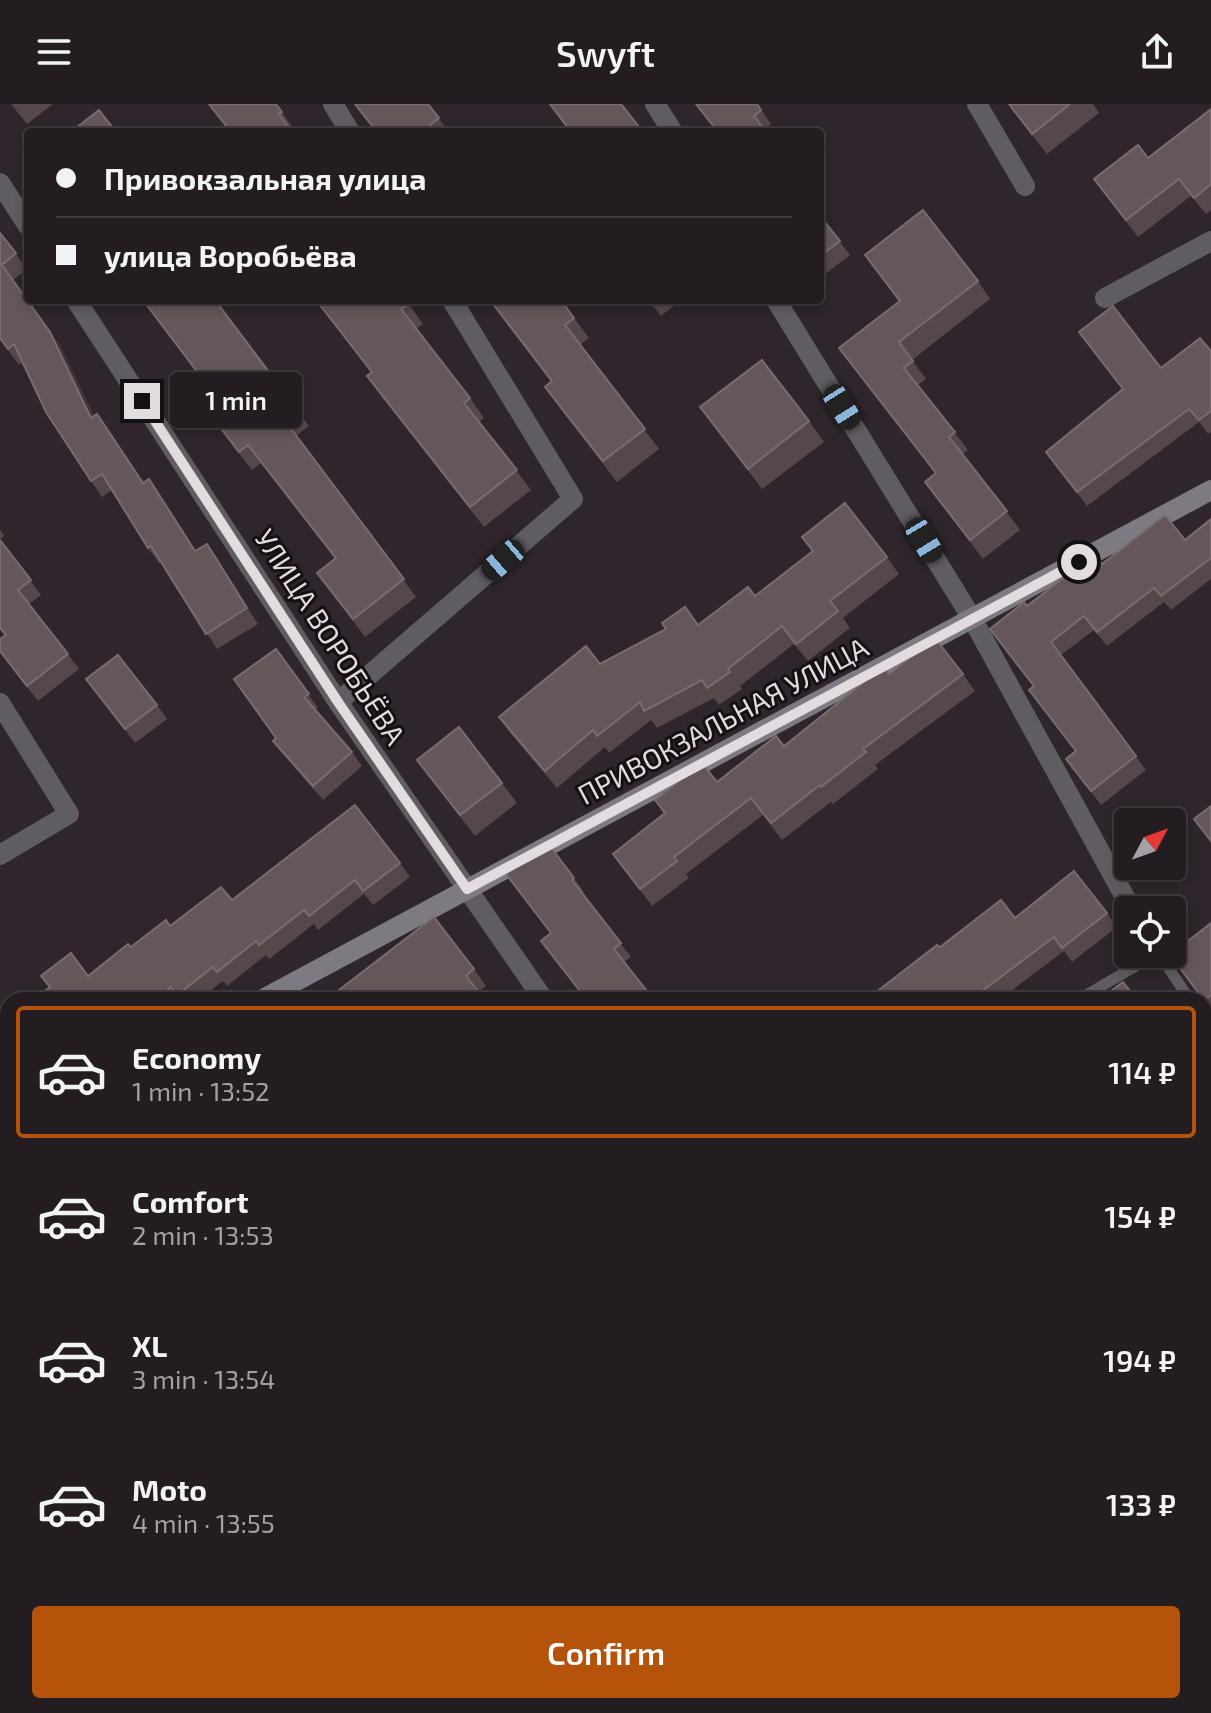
<!DOCTYPE html>
<html lang="en">
<head>
<meta charset="utf-8">
<style>
  :root { --surface:#231c21; --page:#2f292e; --text:#f1f3f6; --muted:#a3a1a5; --line:#403a3f; --accent:#b45309 }
  body { margin:0; font-family:"Exo 2",sans-serif; background:var(--page); color:var(--text); height:100vh; display:flex; flex-direction:column; font-size:30px; white-space:nowrap }
  * { box-sizing:border-box; margin:0 }
  p { font-size:26px; color:var(--muted) }
  .icon { flex:none; width:44px; height:44px; fill:none; stroke:currentColor; stroke-width:2; stroke-linecap:round; stroke-linejoin:round }
  .map { position:relative; flex:1; overflow:hidden }
  .panel { position:absolute; left:0px; top:888px; width:1212px; height:722px; display:flex; flex-direction:column; background:var(--surface); border-radius:24px 24px 0 0; box-shadow:0 4px 12px #0003,0 0 0 2px var(--line) }
  .panel>* { flex:none }
  .banner { position:absolute; left:24px; top:24px; width:800px; height:176px; border-radius:8px; box-shadow:0 4px 12px #0003,0 0 0 2px var(--line); display:grid; align-content:center; height:176px; padding:0 32px; background:var(--surface) }
  .needle { width:52px; rotate:49deg }
  .fabs { position:absolute; left:1114px; top:704px; display:grid; gap:16px }
  .fabs a { display:grid; place-items:center; width:72px; height:72px; border-radius:8px; background:var(--surface); box-shadow:0 4px 12px #0003,0 0 0 2px var(--line); font-size:40px }
  .end { position:absolute; width:36px; height:36px; margin:-18px; border:10px solid #e2dbdf; background:#111; box-shadow:0 0 0 4px #111 }
  .from { border-radius:50% }
  .bubble { position:absolute; height:56px; border-radius:8px; background:var(--surface); box-shadow:0 4px 12px #0003,0 0 0 2px var(--line); font-size:26px; font-weight:600; line-height:56px; text-align:center }
  .car { position:absolute; width:24px; height:48px; margin:-24px -12px; border-radius:10px; box-shadow:0 0 6px 2px #0007; background:linear-gradient(#222 24%,#8ab4d8 0 40%,#222 0 76%,#8ab4d8 0 86%,#222 0) }
  .banner b { display:flex; align-items:center; gap:28px; height:76px; font-size:30px }
  .banner b+b { border-top:2px solid var(--line) }
  .banner i { width:20px; height:20px; background:var(--text) }
  ul { padding:14px 0 0; list-style:none }
  li { display:flex; align-items:center; gap:24px; height:132px; margin:0 16px 12px; padding:0 16px; border:4px solid transparent; border-radius:8px }
  li div { flex:1 }
  li b { display:block; font-size:30px }
  li em { font-style:normal; font-weight:600 }
  li.active { border-color:var(--accent) }
  li>.icon { width:72px; height:72px; stroke-width:1.5 }
  .cta { display:flex; gap:16px; margin-top:auto; padding:16px 32px }
  .cta a { flex:1; height:92px; border-radius:8px; background:var(--accent); color:#fff; font-size:32px; font-weight:600; line-height:92px; text-align:center }
  header { display:flex; justify-content:space-between; align-items:center; height:104px; padding:0 32px; background:var(--surface); font-size:36px; font-weight:600 }
  .map>svg:first-child { display:block }
  .lines { fill:none; stroke-linecap:round; stroke-linejoin:round }
  .lane { stroke:#605d62; stroke-width:11 }
  .street { stroke:#605d62; stroke-width:20 }
  .secondary { stroke:#7e7a82; stroke-width:20 }
  .rail { stroke:#c8c1c5; stroke-width:6; stroke-dasharray:4 8; stroke-linecap:butt }
  .wall { fill:#55474a }
  .shaded-wall { fill:#3f3337 }
  .building { fill:#64575a; stroke:#786c6f; stroke-width:2 }
  .route { stroke:#e2dbdf; stroke-width:10 }
  .labels { text-anchor:middle; stroke-width:6; stroke-linejoin:round; paint-order:stroke }
  .street-label { font-size:28px; fill:#e2dbdf; stroke:#141013 }
</style>
</head>
<body>
<header><svg class="icon" aria-label="menu" viewBox="0 0 24 24"><path d="M4 6h16M4 12h16M4 18h16"/></svg>Swyft<svg class="icon" aria-label="share" viewBox="0 0 24 24"><path d="M12 15V3M7 8l5-5 5 5M5 13v7h14v-7"/></svg></header>
<div class="map">
<svg width="1211" height="1609" viewBox="0 0 1211 1609">
  <rect width="100%" height="100%" fill="#2f252c"/>
  <g class="lines">
    <g class="lane">
      <polyline points="1159,850 1190,896"/>
      <polyline points="1078,896 1156,850"/>
      <polyline points="1204,917 1211,928"/>
    </g>
    <g class="street">
      <polyline points="333,0 350,28"/>
      <polyline points="655,0 673,28"/>
      <polyline points="977,0 1025,82"/>
      <polyline points="0,79 28,122"/>
      <polyline points="1105,194 1211,137"/>
      <polyline points="76,196 338,598 544,896"/>
      <polyline points="776,196 973,516 1132,806"/>
      <polyline points="338,598 573,395 452,196"/>
      <polyline points="0,599 69,710 0,751"/>
      <polyline points="0,1171 8,1185"/>
      <polyline points="1204,1227 1211,1224"/>
      <polyline points="0,1483 8,1478"/>
      <polyline points="366,1609 381,1602"/>
    </g>
    <g class="secondary">
      <polyline points="261,896 1211,386"/>
      <polyline points="0,1037 8,1033"/>
    </g>
    <g class="rail">
      <polyline points="1204,1141 1211,1137"/>
      <polyline points="1204,1166 1211,1162"/>
      <polyline points="239,1609 253,1602"/>
      <polyline points="287,1609 301,1602"/>
    </g>
  </g>
  <g class="wall">
    <polygon points="11,0 53,0 27,20"/>
    <polygon points="209,0 276,0 296,28 230,28"/>
    <polygon points="354,0 428,0 449,28 376,28"/>
    <polygon points="696,0 757,0 771,20 764,25 766,28 717,28"/>
    <polygon points="1008,0 1093,0 1099,9 1047,50"/>
    <polygon points="1211,5 1211,106 1206,110 1191,92 1138,133 1094,75 1148,54"/>
    <polygon points="820,112 850,151 820,174"/>
    <polygon points="0,129 27,165 13,176 61,243 94,312 97,310 143,379 149,375 195,447 217,455 258,520 217,545 161,458 159,459 148,444 112,386 102,393 91,377 23,258 19,261 0,235"/>
    <polygon points="865,151 978,177 990,195 912,256 926,275 918,281 968,346 963,350 1020,426 983,455 925,378 936,370 839,244 899,198"/>
    <polygon points="142,196 215,196 309,322 296,332 416,493 365,533 317,469 335,455 261,359 252,366 214,317 202,299 213,290"/>
    <polygon points="316,196 406,196 423,220 416,225 470,294 484,314 479,318 531,386 484,423 381,292 367,272 371,269"/>
    <polygon points="489,196 574,214 589,234 580,241 659,345 617,378 559,303 545,283 551,278"/>
    <polygon points="649,196 681,196 661,212"/>
    <polygon points="1079,228 1161,264 1211,247 1211,328 1208,330 1199,318 1087,402 1046,348 1123,285"/>
    <polygon points="700,303 809,317 824,338 762,385"/>
    <polygon points="1211,415 1211,475 1171,506 1164,498 1107,542 1094,526 1061,551 1146,666 1101,701 1066,655 1076,648 1029,586 1034,582 990,525 1027,502 1102,460 1185,436"/>
    <polygon points="0,425 4,432 0,435"/>
    <polygon points="802,433 887,453 899,470 843,514 850,524 808,557 794,540 740,582 742,585 719,601 714,594 657,624 651,616 609,649 605,643 557,684 511,630 499,613 600,560 698,521 755,492 812,448"/>
    <polygon points="0,436 41,491 29,500 79,565 38,597 0,548 5,532 0,525"/>
    <polygon points="276,545 318,604 315,606 352,648 362,662 323,696 283,650 273,637 276,634"/>
    <polygon points="889,570 963,570 975,587 875,661 878,665 833,700 831,698 782,736 763,711 686,770 689,774 652,802 613,750 664,710 655,696 717,678 784,642"/>
    <polygon points="87,575 157,601 167,615 135,639"/>
    <polygon points="417,656 502,679 517,699 475,732"/>
    <polygon points="400,759 410,773 373,801 364,790 318,826 314,820 269,855 266,851 227,882 223,877 198,896 33,896 49,883 41,872 88,872 131,843 170,822 232,796"/>
    <polygon points="506,770 574,774 584,788 582,789 631,853 624,858 654,896 586,896 541,837 551,829"/>
    <polygon points="1107,809 1117,823 1072,858 1064,847 999,896 866,896 940,843 1015,814"/>
    <polygon points="1211,819 1211,907 1170,851"/>
    <polygon points="474,865 486,882 478,888 326,896"/>
    <polygon points="0,913 4,918 8,915 8,987 0,992"/>
    <polygon points="1204,959 1211,969 1211,1067 1204,1071"/>
    <polygon points="1211,1261 1211,1347 1204,1352 1204,1267"/>
    <polygon points="0,1376 8,1388 8,1397 0,1403"/>
    <polygon points="0,1575 5,1582 0,1586"/>
    <polygon points="443,1602 588,1602 579,1609 434,1609"/>
  </g>
  <g class="shaded-wall">
    <polygon points="50,228 61,243 102,330 91,314"/>
    <polygon points="149,375 160,391 206,463 195,447"/>
    <polygon points="207,440 217,455 258,520 247,504"/>
    <polygon points="1204,959 1211,969 1211,977 1204,963"/>
  </g>
  <g class="building">
    <polygon points="209,0 276,0 282,8 279,10 292,28 231,28"/>
    <polygon points="355,0 428,0 439,14 430,21 436,28 377,28"/>
    <polygon points="550,0 621,0 643,28 571,28"/>
    <polygon points="696,0 757,0 761,6 754,12 766,28 718,28"/>
    <polygon points="1009,0 1070,0 1032,30"/>
    <polygon points="1211,5 1211,80 1194,94 1179,75 1126,116 1094,75 1138,41 1148,54"/>
    <polygon points="99,6 116,28 71,28"/>
    <polygon points="923,106 978,177 899,238 913,257 904,264 955,328 949,333 1007,407 970,436 925,378 936,369 839,244 900,197 865,151"/>
    <polygon points="820,112 840,137 820,152"/>
    <polygon points="0,129 16,149 2,161 50,228 91,314 97,310 143,379 149,375 195,447 207,440 247,504 206,530 151,442 148,444 102,370 91,377 46,308 14,240 8,245 0,234"/>
    <polygon points="143,196 215,196 296,304 283,314 404,475 353,515 317,469 336,454 248,341 239,348 202,299 214,290"/>
    <polygon points="316,196 406,196 409,200 401,205 470,294 464,299 517,366 470,403 367,272 372,268"/>
    <polygon points="490,196 561,196 574,214 565,221 645,325 603,357 545,283 552,277"/>
    <polygon points="1113,202 1161,264 1200,234 1211,247 1211,307 1199,316 1189,305 1077,388 1046,348 1123,285 1079,228"/>
    <polygon points="762,256 809,317 748,365 700,303"/>
    <polygon points="845,399 887,453 830,497 838,507 796,540 782,522 728,565 730,568 707,584 702,576 644,607 640,598 597,632 593,626 545,667 499,613 586,542 600,560 666,525 662,519 685,503 698,521 748,483 755,492 813,447 802,433"/>
    <polygon points="1165,411 1185,436 1211,415 1211,454 1161,492 1154,484 1097,528 1084,512 1051,538 1136,652 1091,687 1066,655 1076,647 1029,586 1034,582 990,525 1024,498 1027,502 1094,450 1102,460"/>
    <polygon points="0,436 31,476 18,486 68,550 27,582 0,547 0,535 6,531 0,524"/>
    <polygon points="935,534 963,570 863,645 866,648 821,683 820,681 771,719 751,694 674,753 677,757 640,785 613,750 665,709 655,696 702,659 717,678 776,632 784,642 884,562 889,570"/>
    <polygon points="276,545 309,590 304,593 352,648 313,682 273,637 276,634 234,575"/>
    <polygon points="118,551 157,601 125,625 86,575"/>
    <polygon points="459,623 502,679 460,711 417,656"/>
    <polygon points="355,701 400,759 363,787 355,776 309,812 304,806 259,841 256,837 217,868 213,863 177,891 171,883 155,896 33,896 50,883 41,872 71,849 88,872 128,840 131,843 166,816 170,822 221,783 232,796"/>
    <polygon points="1211,702 1211,737 1194,715"/>
    <polygon points="547,738 574,774 572,776 621,839 614,845 654,896 587,896 541,837 551,829 506,770"/>
    <polygon points="1074,767 1107,809 1062,844 1054,833 970,896 866,896 937,841 940,843 1001,796 1015,814"/>
    <polygon points="434,813 474,865 466,872 485,896 326,896"/>
    <polygon points="1211,819 1211,891 1204,896 1170,851"/>
    <polygon points="1123,878 1137,896 1099,896"/>
    <polygon points="0,913 4,918 8,915 8,966 0,971"/>
    <polygon points="1204,963 1211,977 1211,1034 1204,1037"/>
    <polygon points="1211,1261 1211,1323 1204,1329 1204,1267"/>
    <polygon points="443,1602 527,1602 518,1609 434,1609"/>
    <polygon points="529,1602 558,1602 549,1609 534,1609"/>
  </g>
  <g class="lines">
    <polyline class="route" points="142,297 338,598 467,785 1079,458"/>
  </g>
  <g class="labels">
    <g class="street-label">
      <text transform="translate(330 533) rotate(57)" y="10">УЛИЦА ВОРОБЬЁВА</text>
      <text transform="translate(723 617) rotate(-28)" y="10">ПРИВОКЗАЛЬНАЯ УЛИЦА</text>
    </g>
  </g>
</svg>
<div class="fabs">
<a><svg class="needle" viewBox="-14 -14 28 28"><path d="M0-13l5 13h-10z" fill="#e53935"/><path d="M0 13l5-13h-10z" fill="#a3a1a5"/></svg></a>
<a><svg class="icon" aria-label="locate" viewBox="0 0 24 24"><circle cx="12" cy="12" r="6"/><path d="M12 2v4M12 18v4M2 12h4M18 12h4"/></svg></a>
</div>
<i class="end from" style="left:1079px;top:458px"></i>
<i class="end" style="left:142px;top:297px"></i>
<div class="bubble" style="left:170px;top:268px;width:132px">1 min</div>
<i class="car" style="left:842px;top:303px;rotate:148deg"></i>
<i class="car" style="left:924px;top:436px;rotate:149deg"></i>
<i class="car" style="left:503px;top:456px;rotate:229deg"></i>
<div class="banner">
<b><i class="from"></i>Привокзальная улица</b>
<b><i></i>улица Воробьёва</b>
</div>
<section class="panel">
<ul>
<li class="active"><svg class="icon" aria-label="car" viewBox="0 0 24 24"><path d="M5 17H2v-5l4-1 3-4h7l3 4 3 1v5h-3M9 17h6M6 11h13"/><circle cx="7" cy="17" r="2"/><circle cx="17" cy="17" r="2"/></svg><div><b>Economy</b><p>1 min · 13:52</p></div><em>114 ₽</em></li>
<li><svg class="icon" aria-label="car" viewBox="0 0 24 24"><path d="M5 17H2v-5l4-1 3-4h7l3 4 3 1v5h-3M9 17h6M6 11h13"/><circle cx="7" cy="17" r="2"/><circle cx="17" cy="17" r="2"/></svg><div><b>Comfort</b><p>2 min · 13:53</p></div><em>154 ₽</em></li>
<li><svg class="icon" aria-label="car" viewBox="0 0 24 24"><path d="M5 17H2v-5l4-1 3-4h7l3 4 3 1v5h-3M9 17h6M6 11h13"/><circle cx="7" cy="17" r="2"/><circle cx="17" cy="17" r="2"/></svg><div><b>XL</b><p>3 min · 13:54</p></div><em>194 ₽</em></li>
<li><svg class="icon" aria-label="car" viewBox="0 0 24 24"><path d="M5 17H2v-5l4-1 3-4h7l3 4 3 1v5h-3M9 17h6M6 11h13"/><circle cx="7" cy="17" r="2"/><circle cx="17" cy="17" r="2"/></svg><div><b>Moto</b><p>4 min · 13:55</p></div><em>133 ₽</em></li>
</ul>
<div class="cta"><a>Confirm</a></div>
</section>
</div>
</body>
</html>
